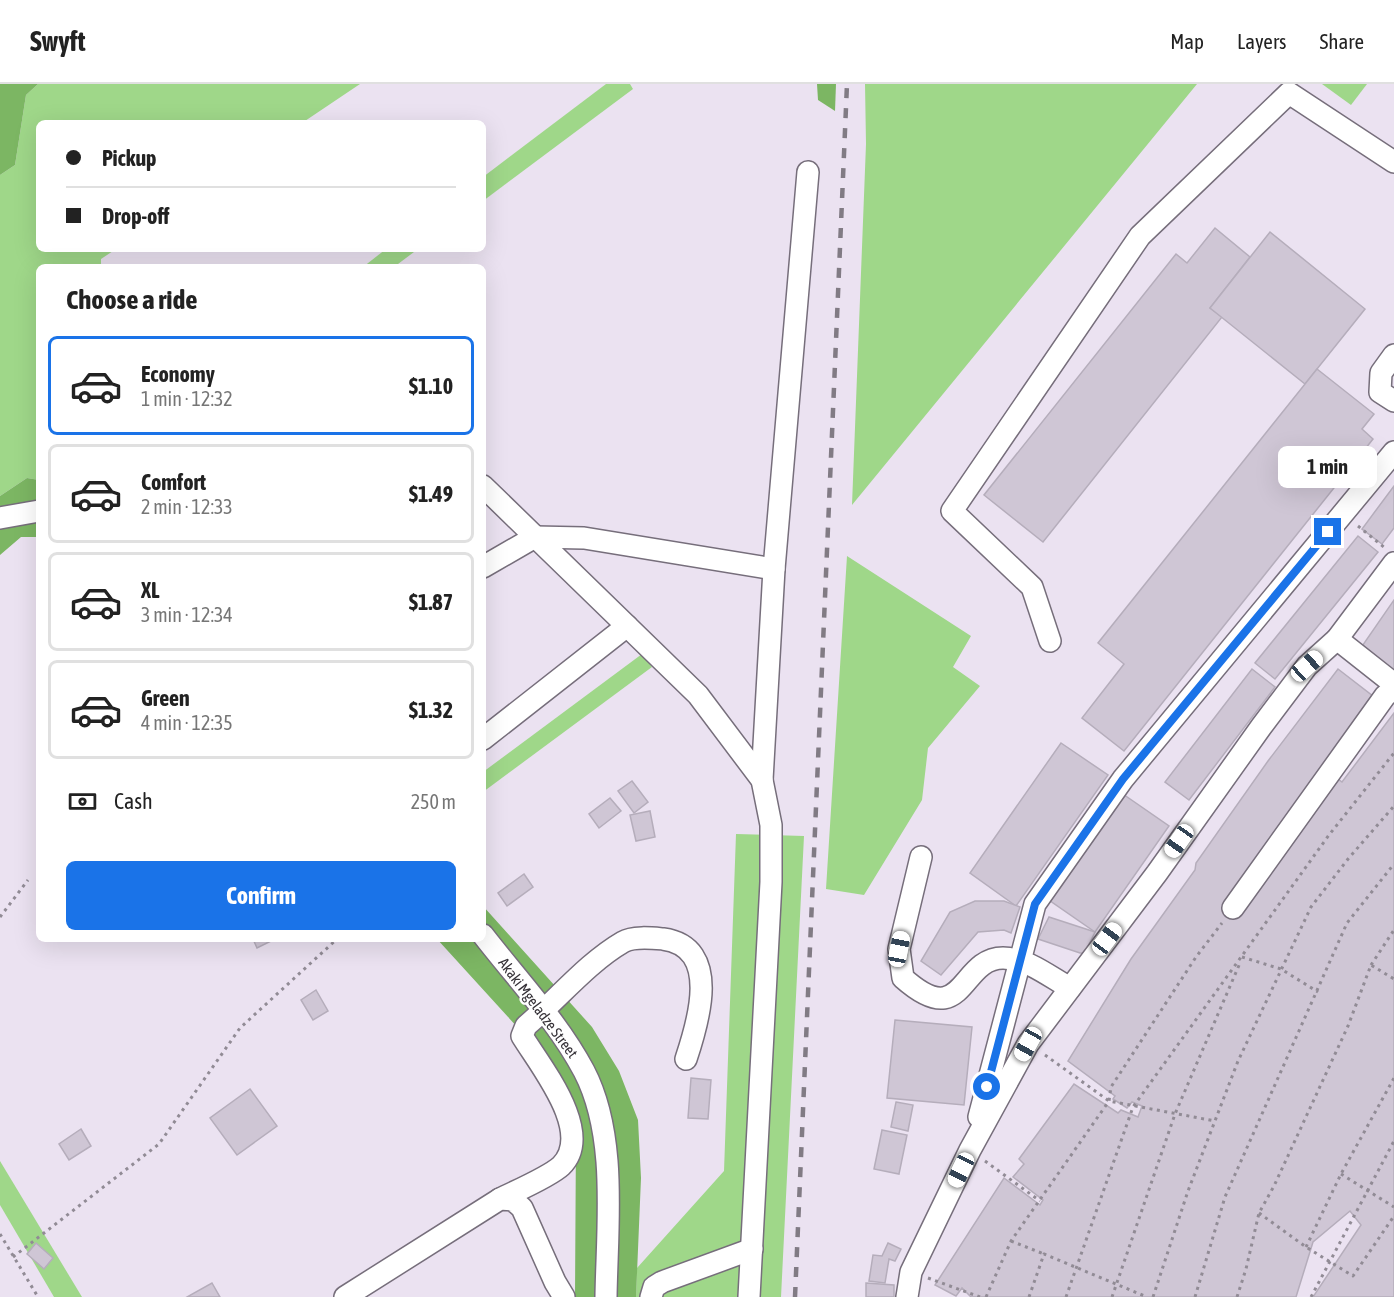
<!DOCTYPE html>
<html lang="en">
<head>
<meta charset="utf-8">
<style>
  :root { --surface:#fff; --page:#f6f6f6; --text:#222; --muted:#767676; --line:#e0e0e0; --accent:#1a73e8 }
  body { margin:0; font-family:"Asap Condensed",sans-serif; background:var(--page); color:var(--text); height:100vh; display:flex; flex-direction:column; font-size:22px; white-space:nowrap }
  * { box-sizing:border-box; margin:0 }
  p { font-size:20px; color:var(--muted) }
  .icon { flex:none; width:33px; height:33px; fill:none; stroke:currentColor; stroke-width:2; stroke-linecap:round; stroke-linejoin:round }
  .map { position:relative; flex:1; overflow:hidden }
  .sheet { position:absolute; left:36px; top:180px; width:450px; height:678px; display:flex; flex-direction:column; background:var(--surface); border-radius:9px; box-shadow:0 6px 24px #0002 }
  .sheet>* { flex:none }
  .guide { position:absolute; left:36px; top:36px; width:450px; height:132px; border-radius:9px; box-shadow:0 6px 24px #0002; display:grid; align-content:center; height:132px; padding:0 30px; background:var(--surface) }
  .end { position:absolute; width:27px; height:27px; margin:-14px; border:8px solid #1a73e8; background:#fff; box-shadow:0 0 0 3px #fff }
  .from { border-radius:50% }
  .bubble { position:absolute; height:42px; border-radius:9px; background:var(--surface); box-shadow:0 6px 24px #0002; font-size:20px; font-weight:700; line-height:42px; text-align:center }
  .car { position:absolute; width:18px; height:36px; margin:-18px -9px; border-radius:8px; box-shadow:0 0 4px 2px #0007; background:linear-gradient(#fff 24%,#345 0 40%,#fff 0 76%,#345 0 86%,#fff 0) }
  .guide b { display:flex; align-items:center; gap:21px; height:57px; font-size:22px }
  .guide b+b { border-top:2px solid var(--line) }
  .guide i { width:15px; height:15px; background:var(--text) }
  ul { padding:0; list-style:none }
  li { display:flex; align-items:center; gap:18px; height:99px; margin:0 12px 9px; padding:0 18px; border:3px solid var(--line); border-radius:9px }
  li div { flex:1 }
  li b { display:block; font-size:22px }
  li em { font-style:normal; font-weight:700 }
  li.active { border-color:var(--accent) }
  li>.icon { width:54px; height:54px; stroke-width:1.5 }
  h2 { padding:0 30px; font-size:27px; line-height:72px }
  .pay { display:flex; align-items:center; gap:15px; height:66px; padding:0 30px; font-size:22px }
  .pay p { margin-inline-start:auto }
  .primary-button { display:flex; gap:12px; margin-top:auto; padding:12px 30px }
  .primary-button a { flex:1; height:69px; border-radius:9px; background:var(--accent); color:#fff; font-size:24px; font-weight:700; line-height:69px; text-align:center }
  header { display:flex; align-items:center; gap:36px; box-sizing:border-box; height:84px; padding:0 30px; background:var(--surface); border-bottom:2px solid var(--line) }
  header strong { font-size:28px }
  nav { display:flex; gap:33px; margin-inline-start:auto; font-size:21px }
  .map>svg:first-child { display:block }
  .green { fill:#9fd789 }
  .forest { fill:#7cb663 }
  .building { fill:#cfc6d5; stroke:#b5adbb; stroke-width:1.5 }
  .lines { fill:none; stroke-linecap:round; stroke-linejoin:round }
  .minor-casing { stroke:#766e7b; stroke-width:24 }
  .path { stroke:#918b95; stroke-width:3; stroke-dasharray:3 4.5; stroke-linecap:butt }
  .minor { stroke:#fff; stroke-width:21 }
  .rail { stroke:#817b84; stroke-width:4.5; stroke-dasharray:10 10; stroke-linecap:butt }
  .route { stroke:#1a73e8; stroke-width:8 }
  .labels { text-anchor:middle; stroke-width:4.5; stroke-linejoin:round; paint-order:stroke }
  .street-label { font-size:15px; fill:#363238; stroke:#fff }
</style>
</head>
<body>
<header>
<strong>Swyft</strong>
<nav><a>Map</a><a>Layers</a><a>Share</a></nav>
</header>
<div class="map">
<svg width="1394" height="1213" viewBox="0 0 1394 1213">
  <rect width="100%" height="100%" fill="#ebe2f1"/>
  <g class="green">
    <polygon points="38,0 360,0 302,39 39,39 39,165 116,165 101,175 101,183 39,183 39,396 27,394 0,412 0,91 15,81 26,11"/>
    <polygon points="606,0 630,0 633,5 483,117 483,93"/>
    <polygon points="865,0 1197,0 852,421 866,60"/>
    <polygon points="1322,0 1367,0 1351,21"/>
    <polygon points="386,165 418,165 394,183 363,183"/>
    <polygon points="847,472 971,552 953,583 980,602 928,664 922,716 864,811 826,805"/>
    <polygon points="642,570 652,583 483,708 483,688"/>
    <polygon points="736,750 804,752 781,1213 636,1213 637,1184 724,1087"/>
    <polygon points="0,1077 82,1213 54,1213 0,1121"/>
  </g>
  <g class="forest">
    <polygon points="0,0 38,0 26,11 15,81 0,91"/>
    <polygon points="817,0 836,0 835,27 818,16"/>
    <polygon points="27,394 39,396 39,453 21,453 0,471 0,412"/>
    <polygon points="483,822 592,943 619,987 638,1036 641,1094 636,1213 575,1213 576,1048 519,945 437,855 483,855"/>
  </g>
  <g class="building">
    <polygon points="1215,144 1250,173 1210,224 1222,233 1043,458 984,411 1176,170 1187,179"/>
    <polygon points="1270,148 1365,225 1305,300 1210,224"/>
    <polygon points="1317,285 1374,330 1362,345 1373,355 1124,667 1082,634 1124,580 1098,559"/>
    <polygon points="1394,402 1394,444 1382,460 1362,445"/>
    <polygon points="1358,452 1378,468 1275,595 1255,579"/>
    <polygon points="1394,516 1394,594 1358,568"/>
    <polygon points="1252,585 1275,603 1189,716 1165,698"/>
    <polygon points="1338,585 1378,616 1325,685 1342,698 1394,629 1394,1213 1313,1213 1361,1141 1350,1127 1313,1158 1296,1213 971,1213 962,1204 956,1212 935,1201 1004,1094 1040,1121 1043,1116 1013,1093 1024,1080 1019,1075 1074,1000 1118,1029 1121,1026 1138,1033 1142,1022 1132,1018 1127,1024 1113,1015 1115,1012 1068,977 1131,875 1195,786 1196,779 1268,677"/>
    <polygon points="1061,659 1108,691 1016,822 970,789"/>
    <polygon points="632,697 648,718 634,729 618,707"/>
    <polygon points="1120,708 1169,742 1095,848 1046,814"/>
    <polygon points="610,714 621,727 599,744 589,730"/>
    <polygon points="650,727 655,753 636,757 630,731"/>
    <polygon points="524,790 533,803 507,822 498,809"/>
    <polygon points="975,817 1004,817 1020,823 1011,849 1004,846 978,848 941,891 921,877 950,828"/>
    <polygon points="1049,833 1095,848 1085,869 1080,869 1038,855"/>
    <polygon points="253,855 275,855 257,864"/>
    <polygon points="316,906 328,927 313,936 301,916"/>
    <polygon points="895,936 972,943 964,1021 887,1014"/>
    <polygon points="691,994 711,996 708,1035 688,1034"/>
    <polygon points="250,1005 277,1042 237,1071 210,1034"/>
    <polygon points="896,1018 913,1021 908,1047 891,1043"/>
    <polygon points="81,1045 91,1062 69,1076 59,1060"/>
    <polygon points="882,1046 907,1051 899,1090 874,1085"/>
    <polygon points="36,1159 53,1174 44,1185 27,1170"/>
    <polygon points="888,1159 901,1165 895,1177 889,1175 885,1199 869,1197 873,1171 882,1172"/>
    <polygon points="212,1199 220,1213 187,1213"/>
    <polygon points="866,1199 894,1201 894,1213 866,1213"/>
  </g>
  <g class="lines">
    <g class="minor-casing">
      <g id="minor">
        <polyline points="1394,271 1381,289 1380,308 1394,317"/>
        <polyline points="483,402 698,611 762,696 771,741 771,798 749,1213"/>
        <polyline points="0,434 39,427"/>
        <polyline points="483,483 535,453 584,454 774,485"/>
        <polyline points="1337,555 1394,600"/>
        <polyline points="1050,557 1032,503 952,427 1140,152 1289,9 1394,78"/>
        <polyline points="483,655 627,542"/>
        <polyline points="762,696 774,485 808,88"/>
        <path d="M921,773L899,865L903,894C965,949 959,874 1003,874C1027,874 1050,893 1070,904"/>
        <polyline points="1233,824 1385,612 1394,604"/>
        <path d="M483,851C517,895 558,938 584,987C618,1052 607,1142 606,1213"/>
        <polyline points="979,1033 1035,820 1123,695 1394,368"/>
        <path d="M500,1115C516,1107 549,1093 561,1082C595,1049 541,983 522,952L526,942C558,915 587,879 623,858C633,852 652,854 663,855C722,863 698,939 686,975"/>
        <polyline points="345,1213 500,1115 513,1116 522,1124 555,1198 564,1213"/>
        <polyline points="651,1213 654,1203 662,1198 752,1165"/>
        <polyline points="907,1213 911,1188 970,1066 1028,960 1157,789 1261,643 1307,582 1337,555 1394,479"/>
      </g>
    </g>
    <g class="path">
      <polyline points="1358,442 1385,464"/>
      <polyline points="0,833 28,796"/>
      <polyline points="1242,873 1281,885 1318,908"/>
      <polyline points="1371,881 1394,846"/>
      <polyline points="1045,971 1109,1017 1215,1037"/>
      <polyline points="985,1077 1040,1117"/>
      <polyline points="1341,1090 1394,1123"/>
      <polyline points="1259,1129 1306,1163 1353,1192 1394,1132"/>
      <polyline points="0,1150 38,1213"/>
      <polyline points="1011,1157 1044,1170"/>
      <polyline points="1306,1163 1341,1090 1394,994"/>
      <polyline points="13,1173 159,1060 240,944 337,855"/>
      <polyline points="928,1194 980,1213"/>
      <polyline points="986,1213 1011,1157 1109,1017 1111,1003 1196,873 1222,839"/>
      <polyline points="1029,1213 1044,1170 1147,1213"/>
      <polyline points="1066,1213 1133,1023 1329,751 1394,669"/>
      <polyline points="1112,1213 1175,1030 1240,879"/>
      <polyline points="1153,1213 1188,1107 1238,977 1311,823 1348,775 1394,722"/>
      <polyline points="1195,1213 1225,1113 1347,839 1394,780"/>
      <polyline points="1237,1213 1246,1185 1259,1129 1274,1102 1348,942 1371,881 1394,895"/>
      <polyline points="1311,1213 1394,1057"/>
    </g>
    <use href="#minor" class="minor"/>
    <polyline class="rail" points="795,1213 847,0"/>
  </g>
  <g class="lines">
    <polyline class="route" points="987,1003 1035,820 1123,695 1328,448"/>
  </g>
  <g class="labels">
    <g class="street-label">
      <text transform="translate(538 924) rotate(53)" y="5">Akaki Mgeladze Street</text>
    </g>
  </g>
</svg>
<i class="end from" style="left:987px;top:1003px"></i>
<i class="end" style="left:1328px;top:448px"></i>
<div class="bubble" style="left:1278px;top:362px;width:99px">1 min</div>
<i class="car" style="left:1307px;top:582px;rotate:48deg"></i>
<i class="car" style="left:1179px;top:757px;rotate:215deg"></i>
<i class="car" style="left:1107px;top:855px;rotate:37deg"></i>
<i class="car" style="left:899px;top:865px;rotate:11deg"></i>
<i class="car" style="left:1028px;top:960px;rotate:209deg"></i>
<i class="car" style="left:961px;top:1086px;rotate:206deg"></i>
<div class="guide">
<b><i class="from"></i>Pickup</b>
<b><i></i>Drop-off</b>
</div>
<section class="sheet">
<h2>Choose a ride</h2>
<ul>
<li class="active"><svg class="icon" aria-label="car" viewBox="0 0 24 24"><path d="M5 17H2v-5l4-1 3-4h7l3 4 3 1v5h-3M9 17h6M6 11h13"/><circle cx="7" cy="17" r="2"/><circle cx="17" cy="17" r="2"/></svg><div><b>Economy</b><p>1 min · 12:32</p></div><em>$1.10</em></li>
<li><svg class="icon" aria-label="car" viewBox="0 0 24 24"><path d="M5 17H2v-5l4-1 3-4h7l3 4 3 1v5h-3M9 17h6M6 11h13"/><circle cx="7" cy="17" r="2"/><circle cx="17" cy="17" r="2"/></svg><div><b>Comfort</b><p>2 min · 12:33</p></div><em>$1.49</em></li>
<li><svg class="icon" aria-label="car" viewBox="0 0 24 24"><path d="M5 17H2v-5l4-1 3-4h7l3 4 3 1v5h-3M9 17h6M6 11h13"/><circle cx="7" cy="17" r="2"/><circle cx="17" cy="17" r="2"/></svg><div><b>XL</b><p>3 min · 12:34</p></div><em>$1.87</em></li>
<li><svg class="icon" aria-label="car" viewBox="0 0 24 24"><path d="M5 17H2v-5l4-1 3-4h7l3 4 3 1v5h-3M9 17h6M6 11h13"/><circle cx="7" cy="17" r="2"/><circle cx="17" cy="17" r="2"/></svg><div><b>Green</b><p>4 min · 12:35</p></div><em>$1.32</em></li>
</ul>
<div class="pay"><svg class="icon" aria-label="cash" viewBox="0 0 24 24"><path d="M3 7h18v10H3z"/><circle cx="12" cy="12" r="2"/></svg>Cash<p>250 m</p></div>
<div class="primary-button"><a>Confirm</a></div>
</section>
</div>
</body>
</html>
